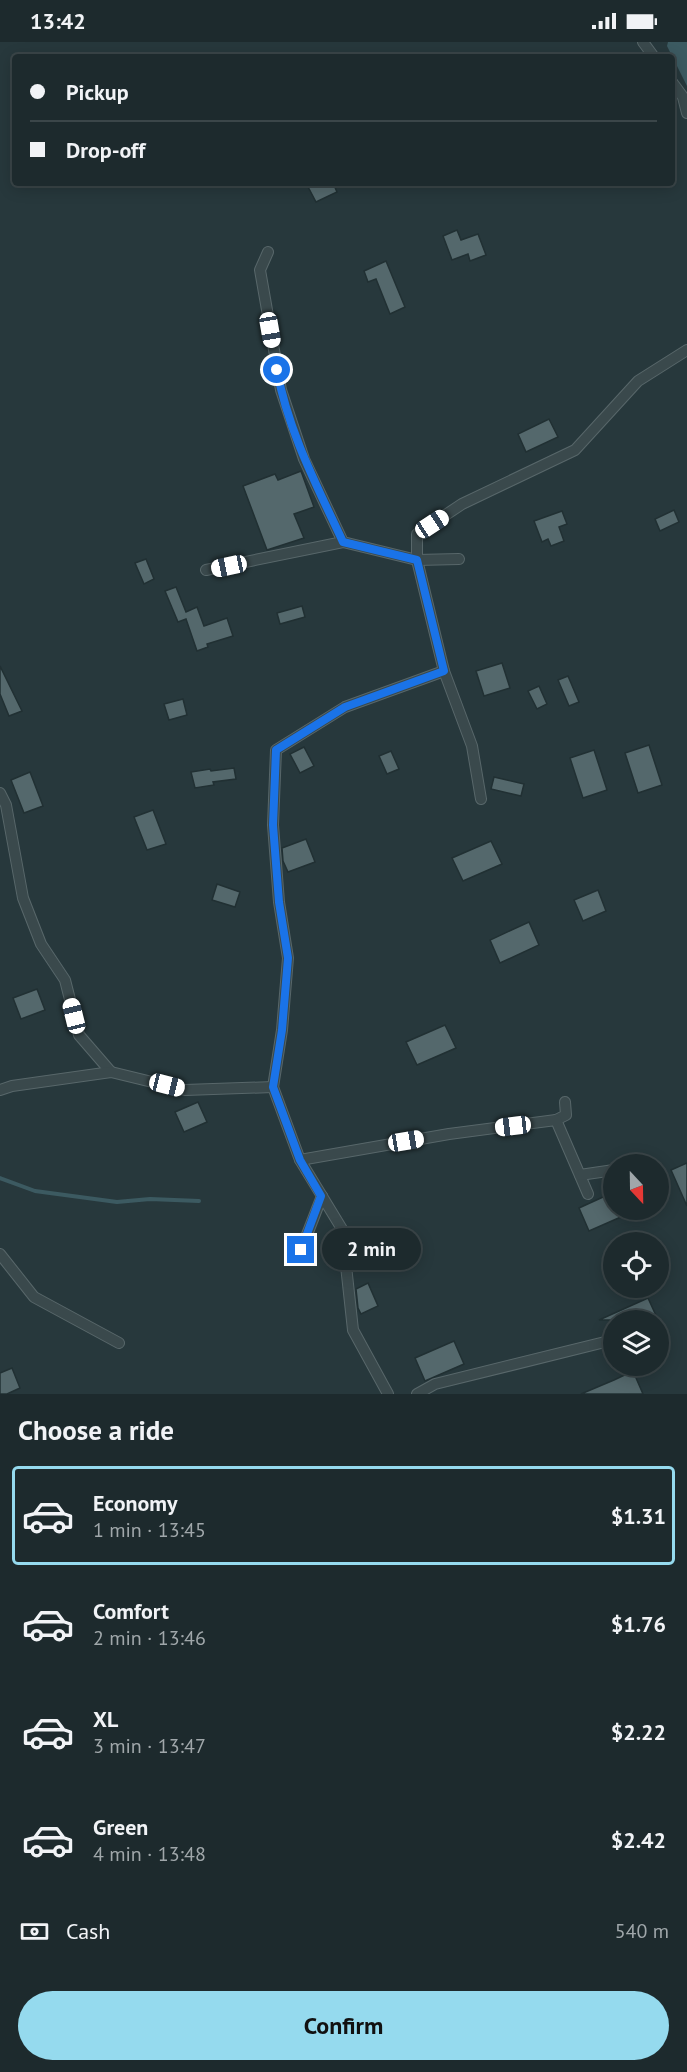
<!DOCTYPE html>
<html lang="en">
<head>
<meta charset="utf-8">
<style>
  :root { --surface:#1d2a2d; --page:#253235; --text:#f1f3f6; --muted:#a0a7aa; --line:#3b4649; --accent:#95daee }
  body { margin:0; font-family:"PT Sans",sans-serif; background:var(--page); color:var(--text); height:100vh; display:flex; flex-direction:column; font-size:22px; white-space:nowrap }
  * { box-sizing:border-box; margin:0 }
  p { font-size:20px; color:var(--muted) }
  .icon { flex:none; width:33px; height:33px; fill:none; stroke:currentColor; stroke-width:2; stroke-linecap:round; stroke-linejoin:round }
  .map { position:relative; height:1352px; overflow:hidden }
  .side { display:flex; flex-direction:column; background:var(--surface); flex:1 }
  .side>* { flex:none }
  .hud { position:absolute; left:12px; top:12px; width:663px; height:132px; border-radius:6px; box-shadow:0 3px 15px #0003,0 0 0 2px var(--line); display:grid; align-content:center; height:132px; padding:0 18px; background:var(--surface) }
  .needle { width:39px; rotate:158deg }
  .buttons { position:absolute; left:603px; top:1112px; display:grid; gap:12px }
  .buttons a { display:grid; place-items:center; width:66px; height:66px; border-radius:50%; background:var(--surface); box-shadow:0 3px 15px #0003,0 0 0 2px var(--line); font-size:30px }
  .end { position:absolute; width:27px; height:27px; margin:-14px; border:8px solid #1a73e8; background:#fff; box-shadow:0 0 0 3px #fff }
  .from { border-radius:50% }
  .bubble { position:absolute; height:42px; border-radius:21px; background:var(--surface); box-shadow:0 3px 15px #0003,0 0 0 2px var(--line); font-size:20px; font-weight:700; line-height:42px; text-align:center }
  .car { position:absolute; width:18px; height:36px; margin:-18px -9px; border-radius:8px; box-shadow:0 0 4px 2px #0007; background:linear-gradient(#fff 24%,#345 0 40%,#fff 0 76%,#345 0 86%,#fff 0) }
  .hud b { display:flex; align-items:center; gap:21px; height:57px; font-size:22px }
  .hud b+b { border-top:2px solid var(--line) }
  .hud i { width:15px; height:15px; background:var(--text) }
  ul { padding:0; list-style:none }
  li { display:flex; align-items:center; gap:18px; height:99px; margin:0 12px 9px; padding:0 6px; border:3px solid transparent; border-radius:6px }
  li div { flex:1 }
  li b { display:block; font-size:22px }
  li em { font-style:normal; font-weight:700 }
  li.current { border-color:var(--accent) }
  li>.icon { width:54px; height:54px; stroke-width:1.5 }
  h2 { padding:0 18px; font-size:27px; line-height:72px }
  .pay { display:flex; align-items:center; gap:15px; height:66px; padding:0 18px; font-size:22px }
  .pay p { margin-inline-start:auto }
  .primary-button { display:flex; gap:12px; margin-top:auto; padding:12px 18px }
  .primary-button a { flex:1; height:69px; border-radius:36px; background:var(--accent); color:#111; font-size:24px; font-weight:700; line-height:69px; text-align:center }
  .status { display:flex; justify-content:space-between; align-items:center; height:42px; padding:0 30px; background:var(--surface); direction:ltr }
  .status svg { height:16px; fill:currentColor }
  .map>svg:first-child { display:block }
  .water { fill:#3c5a61 }
  .lines { fill:none; stroke-linecap:round; stroke-linejoin:round }
  .stream { stroke:#3c5a61; stroke-width:4 }
  .building { fill:#54686c; stroke:#213033; stroke-width:1.5 }
  .street-casing { stroke:#58676a; stroke-width:12 }
  .street { stroke:#3a494c; stroke-width:10 }
  .route { stroke:#1a73e8; stroke-width:8 }
</style>
</head>
<body>
<div class="status"><b>13:42</b><svg viewBox="0 0 49 12"><path d="M0 12V9h3v3zM5 12V6h3v6zM10 12V3h3v9zM15 12V0h3v12zM26 1h20v11H26zM47 4h2v5h-2z"/></svg></div>
<div class="map">
<svg width="687" height="1352" viewBox="0 0 687 1352">
  <rect width="100%" height="100%" fill="#27383c"/>
  <polygon class="water" points="668,0 687,0 687,44 667,4"/>
  <g class="lines">
    <polyline class="stream" points="0,1136 35,1149 117,1160 150,1157 199,1159"/>
  </g>
  <g class="building">
    <polygon points="306,141 333,141 337,150 316,160"/>
    <polygon points="457,188 461,198 478,192 486,213 470,219 468,212 452,218 443,194"/>
    <polygon points="386,219 405,265 390,272 376,237 368,240 364,229"/>
    <polygon points="549,377 558,395 526,410 518,392"/>
    <polygon points="301,429 314,465 294,472 304,496 267,508 243,444 275,432 278,438"/>
    <polygon points="674,468 679,480 660,489 655,477"/>
    <polygon points="562,469 567,482 559,485 564,499 551,504 548,497 542,500 534,479"/>
    <polygon points="146,517 154,537 144,542 135,521"/>
    <polygon points="176,545 186,570 197,565 204,584 227,576 233,594 207,602 208,605 197,609 186,577 178,580 165,549"/>
    <polygon points="302,564 305,575 280,582 277,571"/>
    <polygon points="502,621 510,646 484,654 476,629"/>
    <polygon points="0,624 22,669 9,674 0,652"/>
    <polygon points="568,634 579,660 569,664 558,638"/>
    <polygon points="539,644 547,662 537,667 528,649"/>
    <polygon points="183,657 187,673 169,678 164,662"/>
    <polygon points="649,703 662,743 638,751 625,711"/>
    <polygon points="304,705 314,724 300,731 290,712"/>
    <polygon points="594,708 607,748 583,756 570,716"/>
    <polygon points="391,709 399,727 387,732 379,714"/>
    <polygon points="234,726 236,737 213,740 214,743 195,746 191,730 210,727 211,729"/>
    <polygon points="30,730 43,764 24,771 11,738"/>
    <polygon points="494,735 524,742 521,754 491,747"/>
    <polygon points="153,768 166,802 147,808 134,775"/>
    <polygon points="306,797 315,820 288,830 283,819 282,806"/>
    <polygon points="491,799 502,822 463,839 452,816"/>
    <polygon points="217,842 240,850 235,865 212,858"/>
    <polygon points="598,848 606,869 583,879 574,858"/>
    <polygon points="529,880 539,903 500,921 490,898"/>
    <polygon points="37,947 45,968 21,977 13,956"/>
    <polygon points="445,983 456,1006 417,1023 406,1000"/>
    <polygon points="198,1060 207,1080 184,1090 175,1070"/>
    <polygon points="687,1121 687,1164 671,1128"/>
    <polygon points="614,1150 614,1167 639,1167 589,1189 579,1166"/>
    <polygon points="368,1241 378,1264 361,1272 358,1266 356,1247"/>
    <polygon points="648,1256 658,1278 599,1278"/>
    <polygon points="454,1299 464,1322 425,1339 415,1316"/>
    <polygon points="12,1326 20,1346 7,1352 0,1352 0,1331"/>
    <polygon points="633,1329 643,1352 581,1352 614,1338"/>
  </g>
  <g class="lines">
    <g class="street-casing">
      <g id="street">
        <polyline points="643,0 654,15"/>
        <polyline points="672,40 683,55 687,71"/>
        <polyline points="343,500 417,518 459,517"/>
        <polyline points="206,528 343,500 304,417 281,348 260,228 268,210"/>
        <polyline points="0,751 6,763 23,856 41,902 65,938 79,993 111,1030"/>
        <polyline points="481,757 472,704 444,629 417,518 417,492 462,462 575,408 638,339 687,308"/>
        <polyline points="0,1048 12,1044 111,1030 185,1048 273,1045"/>
        <polyline points="556,1078 566,1073 565,1060"/>
        <polyline points="300,1118 449,1092 556,1078 588,1152"/>
        <polyline points="580,1133 614,1128"/>
        <polyline points="301,1208 322,1154"/>
        <polyline points="0,1212 34,1255 119,1301"/>
        <polyline points="388,1352 353,1288 342,1187 300,1118 273,1045 282,988 288,916 279,860 273,783 276,708 345,665 444,629"/>
        <polyline points="417,1352 435,1342 613,1298"/>
      </g>
    </g>
    <use href="#street" class="street"/>
  </g>
  <g class="lines">
    <path class="route" d="M277,328C288,389 317,444 343,500L417,518L444,629L345,665L276,708L273,783L279,860L288,916L282,988L273,1045L300,1118L321,1154L301,1208"/>
  </g>
</svg>
<div class="buttons">
<a><svg class="needle" viewBox="-14 -14 28 28"><path d="M0-13l5 13h-10z" fill="#e53935"/><path d="M0 13l5-13h-10z" fill="#a0a7aa"/></svg></a>
<a><svg class="icon" aria-label="locate" viewBox="0 0 24 24"><circle cx="12" cy="12" r="6"/><path d="M12 2v4M12 18v4M2 12h4M18 12h4"/></svg></a>
<a><svg class="icon" aria-label="layers" viewBox="0 0 24 24"><path d="M12 4l9 5-9 5-9-5zM3 14l9 5 9-5"/></svg></a>
</div>
<i class="end from" style="left:277px;top:328px"></i>
<i class="end" style="left:301px;top:1208px"></i>
<div class="bubble" style="left:322px;top:1186px;width:99px">2 min</div>
<i class="car" style="left:270px;top:288px;rotate:170deg"></i>
<i class="car" style="left:432px;top:482px;rotate:57deg"></i>
<i class="car" style="left:229px;top:524px;rotate:258deg"></i>
<i class="car" style="left:74px;top:974px;rotate:346deg"></i>
<i class="car" style="left:167px;top:1043px;rotate:104deg"></i>
<i class="car" style="left:513px;top:1084px;rotate:263deg"></i>
<i class="car" style="left:406px;top:1099px;rotate:80deg"></i>
<div class="hud">
<b><i class="from"></i>Pickup</b>
<b><i></i>Drop-off</b>
</div>
</div>
<section class="side">
<h2>Choose a ride</h2>
<ul>
<li class="current"><svg class="icon" aria-label="car" viewBox="0 0 24 24"><path d="M5 17H2v-5l4-1 3-4h7l3 4 3 1v5h-3M9 17h6M6 11h13"/><circle cx="7" cy="17" r="2"/><circle cx="17" cy="17" r="2"/></svg><div><b>Economy</b><p>1 min · 13:45</p></div><em>$1.31</em></li>
<li><svg class="icon" aria-label="car" viewBox="0 0 24 24"><path d="M5 17H2v-5l4-1 3-4h7l3 4 3 1v5h-3M9 17h6M6 11h13"/><circle cx="7" cy="17" r="2"/><circle cx="17" cy="17" r="2"/></svg><div><b>Comfort</b><p>2 min · 13:46</p></div><em>$1.76</em></li>
<li><svg class="icon" aria-label="car" viewBox="0 0 24 24"><path d="M5 17H2v-5l4-1 3-4h7l3 4 3 1v5h-3M9 17h6M6 11h13"/><circle cx="7" cy="17" r="2"/><circle cx="17" cy="17" r="2"/></svg><div><b>XL</b><p>3 min · 13:47</p></div><em>$2.22</em></li>
<li><svg class="icon" aria-label="car" viewBox="0 0 24 24"><path d="M5 17H2v-5l4-1 3-4h7l3 4 3 1v5h-3M9 17h6M6 11h13"/><circle cx="7" cy="17" r="2"/><circle cx="17" cy="17" r="2"/></svg><div><b>Green</b><p>4 min · 13:48</p></div><em>$2.42</em></li>
</ul>
<div class="pay"><svg class="icon" aria-label="cash" viewBox="0 0 24 24"><path d="M3 7h18v10H3z"/><circle cx="12" cy="12" r="2"/></svg>Cash<p>540 m</p></div>
<div class="primary-button"><a>Confirm</a></div>
</section>
</body>
</html>
